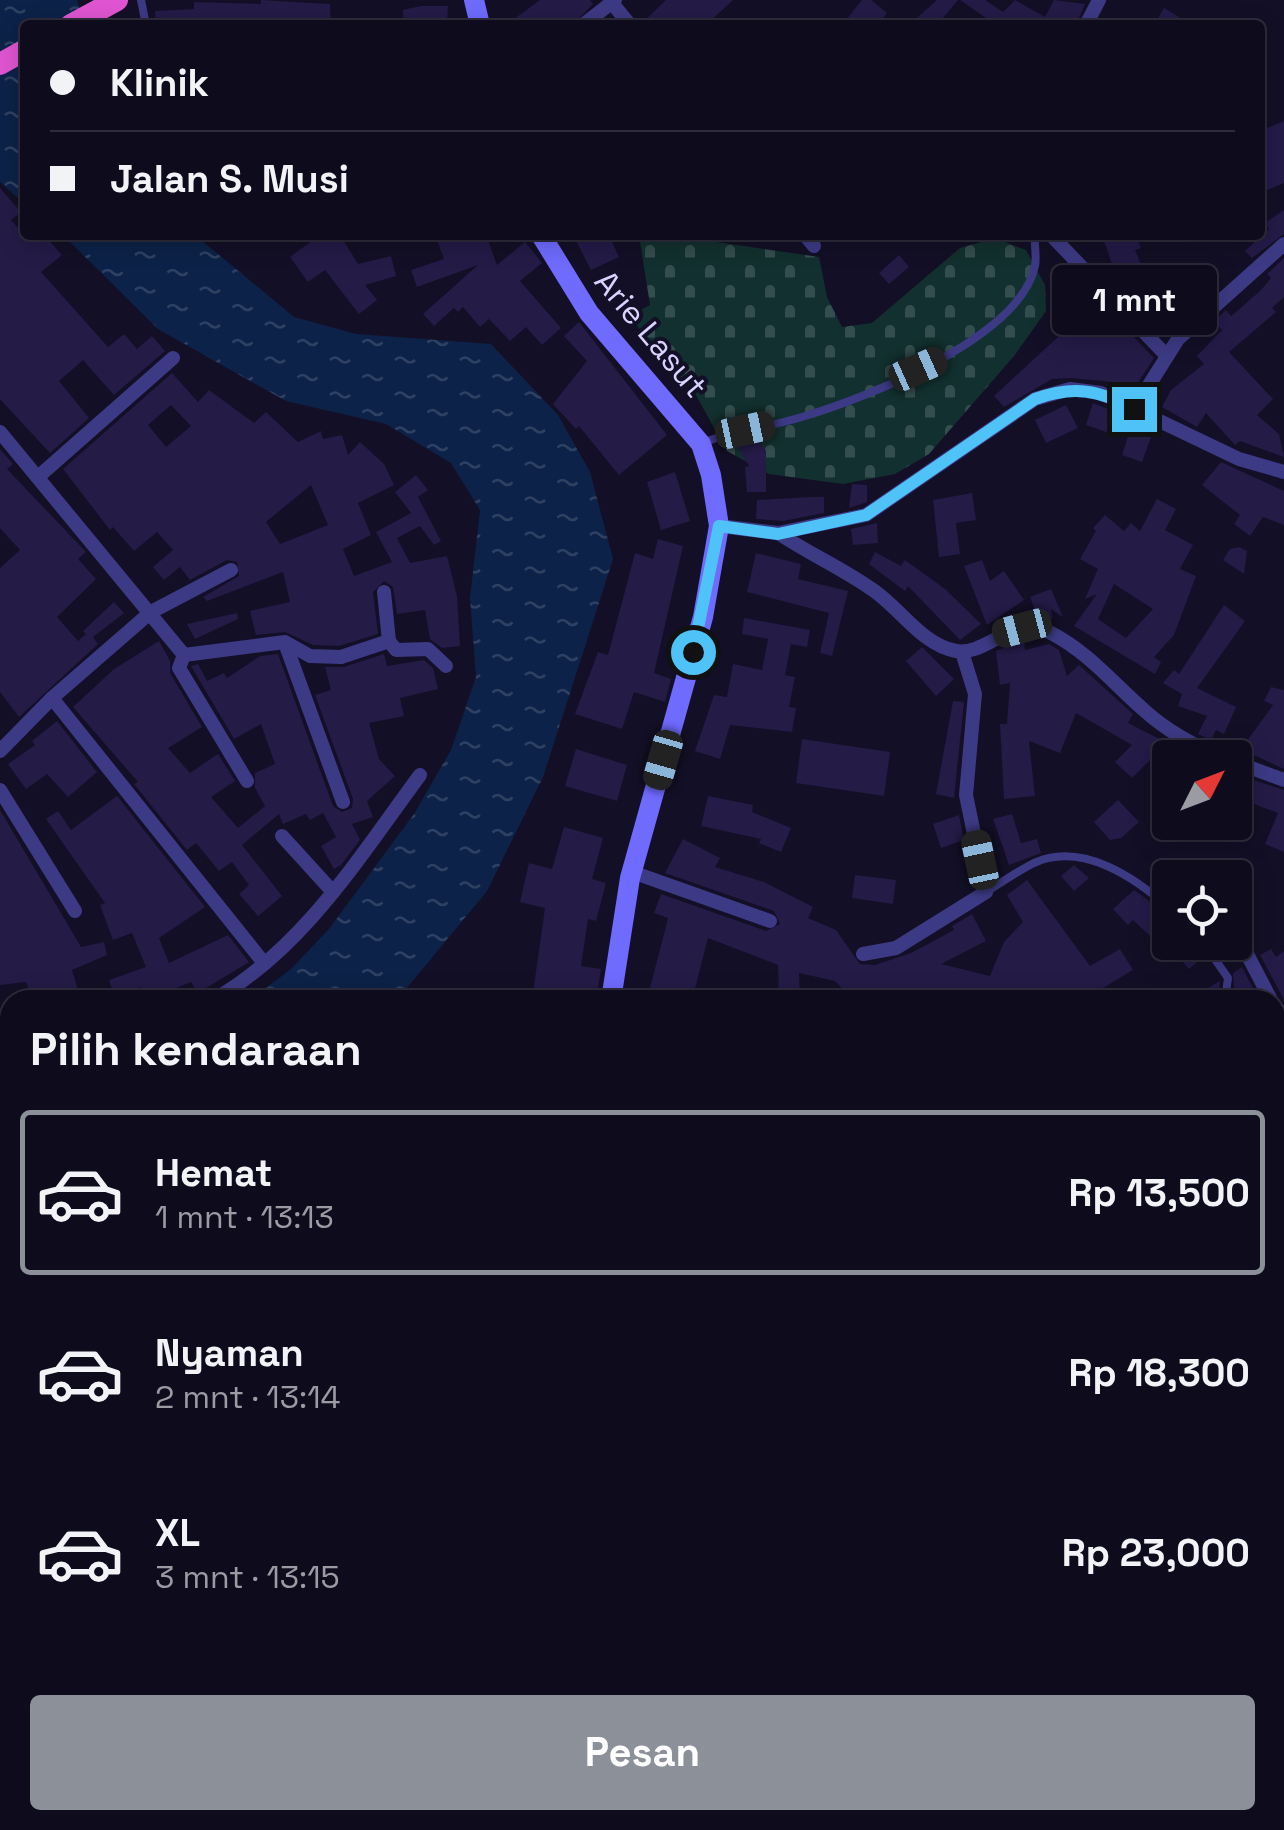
<!DOCTYPE html>
<html lang="id">
<head>
<meta charset="utf-8">
<style>
  :root { --surface:#0e0b1c; --page:#1c1929; --text:#f1f3f6; --muted:#9b9ba3; --line:#2e2b3b; --accent:#8c9099 }
  body { margin:0; font-family:"Space Grotesk",sans-serif; background:var(--page); color:var(--text); height:100vh; display:flex; flex-direction:column; font-size:38px; white-space:nowrap }
  * { box-sizing:border-box; margin:0 }
  p { font-size:32px; color:var(--muted) }
  .icon { flex:none; width:55px; height:55px; fill:none; stroke:currentColor; stroke-width:2; stroke-linecap:round; stroke-linejoin:round }
  .map { position:relative; flex:1; overflow:hidden }
  .details { position:absolute; left:0px; top:990px; width:1285px; height:840px; display:flex; flex-direction:column; background:var(--surface); border-radius:30px 30px 0 0; box-shadow:0 5px 25px #0003,0 0 0 2px var(--line) }
  .details>* { flex:none }
  .hud { position:absolute; left:20px; top:20px; width:1245px; height:220px; border-radius:10px; box-shadow:0 5px 25px #0003,0 0 0 2px var(--line); display:grid; align-content:center; height:220px; padding:0 30px; background:var(--surface) }
  .needle { width:65px; rotate:48deg }
  .fabs { position:absolute; left:1152px; top:740px; display:grid; gap:20px }
  .fabs a { display:grid; place-items:center; width:100px; height:100px; border-radius:10px; background:var(--surface); box-shadow:0 5px 25px #0003,0 0 0 2px var(--line); font-size:50px }
  .end { position:absolute; width:45px; height:45px; margin:-22px; border:12px solid #4fc3f7; background:#111; box-shadow:0 0 0 5px #111 }
  .from { border-radius:50% }
  .bubble { position:absolute; height:70px; border-radius:10px; background:var(--surface); box-shadow:0 5px 25px #0003,0 0 0 2px var(--line); font-size:32px; font-weight:800; line-height:70px; text-align:center }
  .car { position:absolute; width:30px; height:60px; margin:-30px -15px; border-radius:12px; box-shadow:0 0 8px 2px #0007; background:linear-gradient(#222 24%,#8ab4d8 0 40%,#222 0 76%,#8ab4d8 0 86%,#222 0) }
  .hud b { display:flex; align-items:center; gap:35px; height:95px; font-size:38px }
  .hud b+b { border-top:2px solid var(--line) }
  .hud i { width:25px; height:25px; background:var(--text) }
  ul { padding:0; list-style:none }
  li { display:flex; align-items:center; gap:30px; height:165px; margin:0 20px 15px; padding:0 10px; border:5px solid transparent; border-radius:10px }
  li div { flex:1 }
  li b { display:block; font-size:38px }
  li em { font-style:normal; font-weight:800 }
  li.current { border-color:var(--accent) }
  li>.icon { width:90px; height:90px; stroke-width:1.5 }
  h2 { padding:0 30px; font-size:45px; line-height:120px }
  .button { display:flex; gap:20px; margin-top:auto; padding:20px 30px }
  .button a { flex:1; height:115px; border-radius:10px; background:var(--accent); color:#fff; font-size:40px; font-weight:800; line-height:115px; text-align:center }
  .map>svg:first-child { display:block }
  .cemetery { fill:url(#cemetery-stones) }
  .water { fill:url(#water-ripples) }
  .building { fill:#241b47; fill-rule:evenodd }
  .lines { fill:none; stroke-linecap:round; stroke-linejoin:round }
  .service { stroke:#3d3a85; stroke-width:8 }
  .minor { stroke:#3d3a85; stroke-width:14 }
  .tertiary { stroke:#3d3a85; stroke-width:18 }
  .secondary { stroke:#6f6bff; stroke-width:20 }
  .trunk { stroke:#e055d1; stroke-width:22 }
  .route { stroke:#4fc3f7; stroke-width:12 }
  .labels { text-anchor:middle; stroke-width:8; stroke-linejoin:round; paint-order:stroke }
  .street-label { font-size:32px; fill:#d9d4ff; stroke:#130f26 }
</style>
</head>
<body>
<div class="map">
<svg width="1284" height="1830" viewBox="0 0 1284 1830">
  <defs>
    <pattern id="cemetery-stones" width="16" height="16" patternUnits="userSpaceOnUse" patternTransform="scale(2.5)"><rect width="16" height="16" fill="#12302f"/><path d="M2 7V4a2 2 0 0 1 4 0v3zM10 15v-3a2 2 0 0 1 4 0v3z" fill="#344d4e"/></pattern>
    <pattern id="water-ripples" width="26" height="14" patternUnits="userSpaceOnUse" patternTransform="scale(2.5)"><rect width="26" height="14" fill="#0c2248"/><path d="M2 4q2-2 4 0t4 0M15 11q2-2 4 0t4 0" fill="none" stroke="#2f4163"/></pattern>
  </defs>
  <rect width="100%" height="100%" fill="#130f26"/>
  <polygon class="cemetery" points="639,235 669,235 819,257 827,297 842,327 872,323 960,248 995,238 1026,250 1045,285 1046,311 1014,356 929,454 895,474 843,484 769,474 727,451 697,397 629,316 650,305"/>
  <g class="water">
    <polygon points="0,0 77,0 86,25 25,25 25,204 0,182"/>
    <polygon points="63,235 195,235 294,317 356,334 491,344 558,415 590,472 613,559 543,777 487,891 397,1000 250,1000 291,969 329,929 414,814 451,750 476,677 470,598 480,510 451,463 386,424 286,401 158,329"/>
    <polygon points="10,1077 10,1160 0,1159 0,1079"/>
  </g>
  <g class="building">
    <polygon points="261,0 330,4 331,25 156,25 155,11 194,9 194,2 261,4"/>
    <polygon points="540,0 590,0 593,4 573,25 506,25"/>
    <polygon points="666,0 733,0 706,25 640,25"/>
    <polygon points="862,0 871,0 887,13 878,25 842,25"/>
    <polygon points="937,0 958,0 937,25 909,25"/>
    <polygon points="960,0 985,0 1003,12 1015,0 1045,17 1054,0 1085,4 1076,25 996,25"/>
    <polygon points="421,6 448,6 447,25 404,25 403,10"/>
    <polygon points="1164,8 1192,25 1154,25"/>
    <polygon points="1284,121 1284,183 1260,193 1260,165 1267,162 1260,131"/>
    <polygon points="0,188 21,212 11,220 24,235 44,235 62,255 41,272 108,347 124,334 137,349 152,336 165,351 114,395 83,360 59,381 89,418 50,453 0,399"/>
    <polygon points="1284,210 1284,234 1252,258 1245,251 1269,229 1265,223"/>
    <polygon points="320,235 340,235 358,264 391,256 396,276 365,285 377,300 359,314 325,270 308,282 290,257"/>
    <polygon points="435,235 486,235 497,265 525,242 542,263 520,281 561,328 542,345 526,327 510,341 489,319 480,327 463,307 458,312 454,308 434,326 423,314 478,265 417,287 411,270 444,259"/>
    <polygon points="573,235 609,235 619,257 591,270"/>
    <polygon points="1102,235 1135,235 1141,248 1135,250 1147,280 1163,272 1177,302 1201,283 1211,295 1175,327 1150,300 1135,307 1122,293"/>
    <polygon points="899,255 909,267 889,284 879,273"/>
    <polygon points="1284,258 1284,297 1272,308 1276,312 1229,352 1273,399 1257,415 1279,434 1284,457 1240,441 1235,445 1206,413 1197,427 1162,407 1171,390 1204,364 1197,356 1222,330 1214,321 1226,310 1231,316 1236,312 1261,290 1271,278 1267,274"/>
    <polygon points="1064,264 1080,281 1064,294 1049,276"/>
    <polygon points="1106,308 1154,358 1130,395 1108,385 1113,382 1071,378 1052,379 1004,407 994,396 1060,335 1055,329 1071,315 1084,329"/>
    <polygon points="579,322 667,435 619,475 579,426 576,429 553,404 587,361 564,336"/>
    <path d="M172,373L198,402L209,390L254,423L266,412L298,442L321,431L323,439L342,435L348,455L360,442L384,464L394,485L358,503L371,535L343,549L354,576L392,562L376,532L411,513L395,492L416,475L428,490L418,497L441,541L434,545L420,526L397,538L410,563L447,556L457,596L460,646L442,648L430,639L425,610L397,614L393,587L384,581L373,592L378,634L339,646L313,645L285,632L256,635L250,611L290,602L283,572L207,601L203,597L239,576L237,562L227,560L190,580L180,567L164,580L153,567L173,550L157,532L134,551L113,527L110,530L63,469ZM171,405L191,426L166,447L148,425ZM311,485L328,525L280,544L266,522Z"/>
    <polygon points="1093,403 1122,415 1115,435 1086,425"/>
    <polygon points="1066,405 1078,428 1046,443 1035,420"/>
    <polygon points="1131,427 1152,434 1142,462 1122,455"/>
    <polygon points="757,437 766,451 766,492 747,492 745,467 749,466 737,446"/>
    <polygon points="0,449 13,464 7,469 86,552 78,559 96,579 57,617 78,641 86,634 83,631 114,602 124,613 93,637 98,644 19,717 0,692 0,568 20,550 0,528"/>
    <polygon points="1221,462 1284,491 1284,525 1263,517 1250,536 1234,524 1240,515 1202,485"/>
    <polygon points="675,472 690,521 661,530 647,482"/>
    <polygon points="852,484 867,485 867,502 849,508"/>
    <polygon points="972,493 976,520 956,523 960,554 939,557 933,500"/>
    <polygon points="809,497 824,497 824,513 783,521 756,519 757,500"/>
    <path d="M1157,499L1176,509L1165,530L1193,545L1180,569L1196,576L1174,635L1154,657L1161,662L1155,674L1074,626L1097,594L1085,599L1098,569L1080,559L1096,531L1093,528L1105,515L1124,531L1131,523L1140,531ZM1114,584L1153,609L1126,638L1098,619Z"/>
    <polygon points="877,523 878,543 853,545 851,529"/>
    <polygon points="658,539 683,546 654,673 671,679 665,702 634,692 622,729 575,714 598,652 608,655 635,553 653,559"/>
    <polygon points="1239,547 1247,551 1244,574 1223,560 1230,549"/>
    <polygon points="875,552 901,566 905,560 945,589 981,624 960,640 908,586 905,591 869,564"/>
    <polygon points="756,553 801,564 798,579 848,591 832,656 820,653 829,613 747,592"/>
    <polygon points="982,560 990,581 1004,571 1024,600 987,625 964,566"/>
    <polygon points="1051,589 1063,617 1051,609 1053,620 1035,610 1030,597"/>
    <polygon points="1224,605 1245,621 1197,688 1236,707 1224,734 1216,730 1211,740 1198,734 1207,716 1178,706 1182,694 1163,683 1174,670 1179,674"/>
    <polygon points="237,613 238,619 195,639 187,624"/>
    <polygon points="744,618 810,630 807,647 791,644 785,675 795,677 789,707 796,708 792,732 730,725 720,759 695,751 714,695 727,697 733,664 762,670 768,639 742,634"/>
    <polygon points="1024,639 1025,650 1049,644 1059,650 1067,676 1079,665 1133,714 1128,723 1197,758 1170,758 1170,769 1151,759 1132,778 1115,762 1132,745 1076,713 1060,753 1029,741 1035,796 1004,799 1000,724 1007,724 1010,683 1000,685 996,651"/>
    <polygon points="159,641 170,661 170,673 202,727 168,748 190,773 218,754 235,781 211,797 238,828 265,806 255,788 255,773 275,764 261,724 234,739 191,666 198,664 207,681 224,673 227,678 260,656 278,654 333,806 342,812 352,808 353,799 315,695 331,690 325,667 344,667 384,654 387,666 424,660 433,668 438,689 400,698 404,716 369,723 379,759 395,776 367,801 373,817 352,824 360,840 341,865 334,869 321,846 336,837 323,813 310,820 306,814 283,824 279,814 242,845 282,896 258,916 239,894 249,885 232,862 219,871 196,843 187,850 134,784 138,782 73,707 114,669"/>
    <polygon points="922,647 954,679 936,696 906,661"/>
    <polygon points="1271,687 1284,690 1284,769 1241,749 1273,705 1264,701"/>
    <polygon points="953,701 964,702 954,798 936,794"/>
    <polygon points="57,721 97,772 68,797 47,774 26,789 8,764 35,745 32,741"/>
    <polygon points="802,739 890,752 884,796 796,783"/>
    <polygon points="576,749 627,765 617,801 565,786"/>
    <polygon points="1238,775 1284,790 1284,852 1265,844 1278,813 1235,797"/>
    <polygon points="117,796 205,907 159,938 169,963 228,935 249,962 198,993 191,982 162,994 164,1000 146,1000 141,987 114,996 109,980 146,967 132,933 113,940 100,905 105,903 46,819 58,811 71,830"/>
    <polygon points="708,796 753,805 752,812 791,828 781,852 759,843 761,839 701,826"/>
    <polygon points="1118,800 1139,822 1121,838 1110,840 1094,822"/>
    <polygon points="0,810 81,947 104,942 107,955 72,970 81,1000 32,1000 26,982 0,985"/>
    <polygon points="1012,814 1021,843 1037,839 1041,853 1009,865 993,819"/>
    <polygon points="959,815 964,840 941,848 933,824"/>
    <polygon points="564,827 603,838 592,879 606,883 596,921 588,919 581,966 601,969 596,1000 532,1000 545,908 520,902 529,863 552,869"/>
    <polygon points="683,839 720,858 715,867 764,882 813,907 808,918 836,930 860,964 875,965 911,953 954,930 952,926 972,914 986,941 941,964 990,976 1004,942 1023,922 1007,895 1027,880 1090,966 1120,949 1133,970 1093,994 1097,1000 853,1000 835,981 799,973 800,999 779,999 778,965 708,938 692,1000 647,1000 668,918 654,913 661,894 766,931 780,924 774,911 665,873"/>
    <polygon points="1177,860 1193,878 1170,878 1170,899 1151,883"/>
    <polygon points="1074,865 1089,878 1074,891 1061,876"/>
    <polygon points="1235,868 1254,889 1235,907"/>
    <polygon points="855,875 896,880 893,904 852,898"/>
    <polygon points="1134,890 1170,916 1167,942 1196,945 1204,956 1189,969 1167,943 1162,947 1133,920 1128,925 1113,909"/>
    <polygon points="1271,949 1276,957 1284,951 1284,1000 1260,955"/>
    <polygon points="1242,967 1254,990 1244,996 1234,987 1233,973"/>
    <polygon points="1220,981 1218,1000 1209,1000 1203,991"/>
  </g>
  <g class="lines">
    <g class="service">
      <polyline points="141,0 146,25"/>
      <path d="M705,442C736,430 770,427 802,417C866,398 1020,338 1035,266C1037,257 1034,245 1035,235"/>
      <path d="M986,892C1002,882 1018,871 1034,863C1082,841 1136,878 1170,909"/>
      <polyline points="1203,942 1228,978 1225,1000"/>
      <polyline points="1275,1149 1280,1142"/>
      <polyline points="1275,1301 1284,1320"/>
    </g>
    <g class="minor">
      <polyline points="612,3 630,25"/>
      <polyline points="583,25 615,0"/>
      <polyline points="1086,25 1099,0"/>
      <polyline points="805,235 814,246"/>
      <polyline points="1051,235 1166,355"/>
      <polyline points="1134,409 1178,339 1284,244"/>
      <polyline points="0,432 184,655 285,642 310,656 341,657 389,641 384,592"/>
      <polyline points="38,477 173,358"/>
      <polyline points="719,526 778,533 866,515 1035,399 1070,389 1101,393 1239,459 1284,472"/>
      <path d="M778,533C808,553 841,568 870,588C899,606 921,645 956,651C988,656 1012,613 1051,633C1088,652 1114,684 1145,711C1167,731 1197,747 1224,758"/>
      <polyline points="389,641 396,650 428,649 446,666"/>
      <polyline points="285,643 343,802"/>
      <polyline points="184,655 179,668 247,781"/>
      <polyline points="52,698 264,963"/>
      <polyline points="0,751 52,698 151,612 231,570"/>
      <polyline points="1235,762 1284,780"/>
      <polyline points="0,790 75,911"/>
      <polyline points="282,836 333,892"/>
      <polyline points="632,872 770,921"/>
      <polyline points="1235,931 1271,1000"/>
      <polyline points="863,954 896,948 986,892 966,795 975,694 962,652"/>
      <path d="M213,1000C303,949 360,856 420,775"/>
      <polyline points="1275,1006 1284,1016"/>
      <polyline points="0,1064 10,1062"/>
      <polyline points="0,1390 10,1386"/>
      <polyline points="0,1586 10,1582"/>
      <polyline points="0,1642 10,1660"/>
      <polyline points="86,1820 89,1830"/>
      <polyline points="1093,1820 1100,1830"/>
      <polyline points="215,1830 238,1820"/>
      <polyline points="291,1830 294,1820"/>
      <polyline points="351,1830 353,1820"/>
    </g>
    <g class="tertiary">
      <polyline points="1275,1758 1284,1750"/>
      <polyline points="1027,1830 1049,1820"/>
    </g>
    <g class="secondary">
      <polyline points="474,0 480,25"/>
      <polyline points="541,235 589,313 701,444 711,475 719,526 703,617 630,878 611,1000"/>
      <polyline points="570,1830 571,1820"/>
    </g>
    <g class="trunk">
      <polyline points="71,25 117,0"/>
      <polyline points="0,64 25,50"/>
    </g>
  </g>
  <g class="lines">
    <path class="route" d="M693,652L719,526L778,534L866,515L1035,399C1074,385 1099,390 1134,409"/>
  </g>
  <g class="labels">
    <g class="street-label">
      <text transform="translate(651 334) rotate(50)" y="11">Arie Lasut</text>
    </g>
  </g>
</svg>
<div class="fabs">
<a><svg class="needle" viewBox="-14 -14 28 28"><path d="M0-13l5 13h-10z" fill="#e53935"/><path d="M0 13l5-13h-10z" fill="#9b9ba3"/></svg></a>
<a><svg class="icon" aria-label="locate" viewBox="0 0 24 24"><circle cx="12" cy="12" r="6"/><path d="M12 2v4M12 18v4M2 12h4M18 12h4"/></svg></a>
</div>
<i class="end from" style="left:693px;top:652px"></i>
<i class="end" style="left:1134px;top:409px"></i>
<div class="bubble" style="left:1052px;top:265px;width:165px">1 mnt</div>
<i class="car" style="left:918px;top:369px;rotate:66deg"></i>
<i class="car" style="left:745px;top:430px;rotate:78deg"></i>
<i class="car" style="left:1022px;top:628px;rotate:255deg"></i>
<i class="car" style="left:663px;top:760px;rotate:196deg"></i>
<i class="car" style="left:980px;top:860px;rotate:348deg"></i>
<div class="hud">
<b><i class="from"></i>Klinik</b>
<b><i></i>Jalan S. Musi</b>
</div>
<section class="details">
<h2>Pilih kendaraan</h2>
<ul>
<li class="current"><svg class="icon" aria-label="car" viewBox="0 0 24 24"><path d="M5 17H2v-5l4-1 3-4h7l3 4 3 1v5h-3M9 17h6M6 11h13"/><circle cx="7" cy="17" r="2"/><circle cx="17" cy="17" r="2"/></svg><div><b>Hemat</b><p>1 mnt · 13:13</p></div><em>Rp 13,500</em></li>
<li><svg class="icon" aria-label="car" viewBox="0 0 24 24"><path d="M5 17H2v-5l4-1 3-4h7l3 4 3 1v5h-3M9 17h6M6 11h13"/><circle cx="7" cy="17" r="2"/><circle cx="17" cy="17" r="2"/></svg><div><b>Nyaman</b><p>2 mnt · 13:14</p></div><em>Rp 18,300</em></li>
<li><svg class="icon" aria-label="car" viewBox="0 0 24 24"><path d="M5 17H2v-5l4-1 3-4h7l3 4 3 1v5h-3M9 17h6M6 11h13"/><circle cx="7" cy="17" r="2"/><circle cx="17" cy="17" r="2"/></svg><div><b>XL</b><p>3 mnt · 13:15</p></div><em>Rp 23,000</em></li>
</ul>
<div class="button"><a>Pesan</a></div>
</section>
</div>
</body>
</html>
